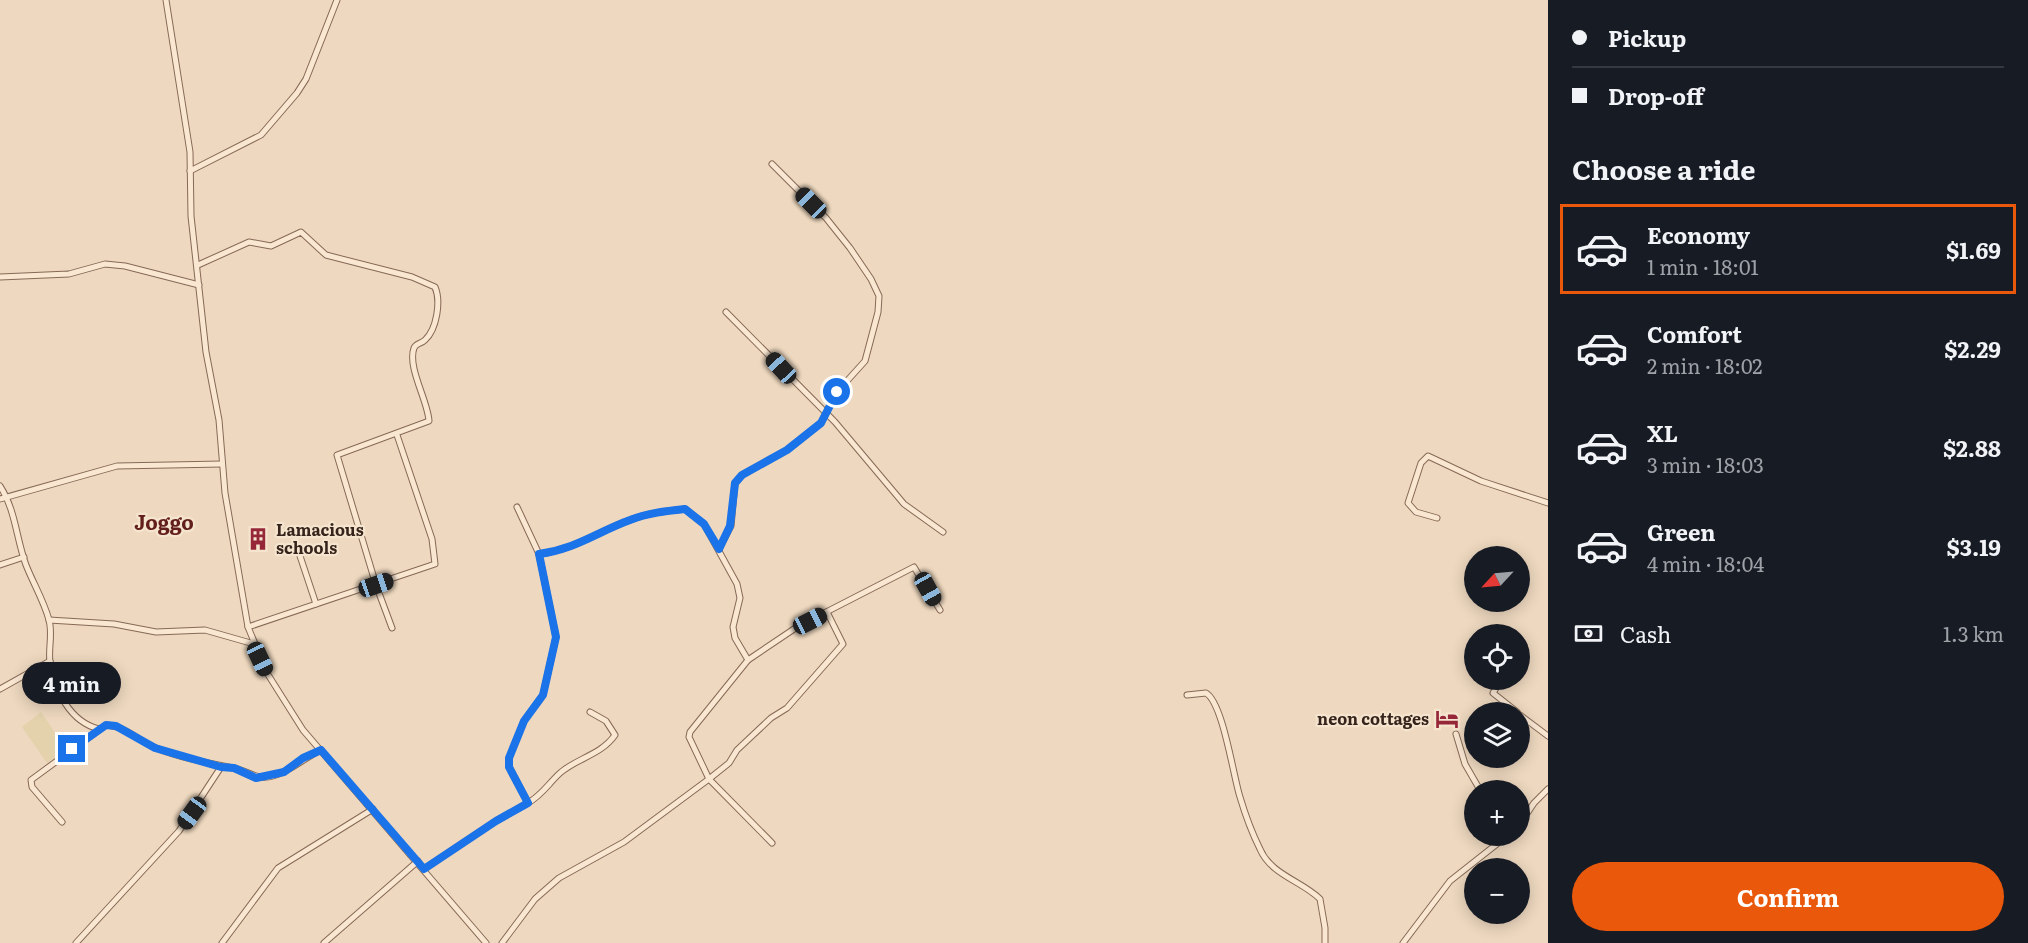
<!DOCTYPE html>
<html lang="en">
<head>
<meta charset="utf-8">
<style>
  :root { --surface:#171b24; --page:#20242c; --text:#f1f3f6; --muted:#9ea1a6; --line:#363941; --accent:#ea580c }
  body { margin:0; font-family:Literata,serif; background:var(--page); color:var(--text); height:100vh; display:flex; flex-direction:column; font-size:22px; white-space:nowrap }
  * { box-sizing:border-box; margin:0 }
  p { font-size:20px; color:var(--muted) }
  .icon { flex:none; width:33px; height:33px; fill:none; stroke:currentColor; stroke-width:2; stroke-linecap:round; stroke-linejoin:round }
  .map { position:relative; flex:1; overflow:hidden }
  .details { display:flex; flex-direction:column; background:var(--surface); width:480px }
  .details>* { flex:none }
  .banner { display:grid; align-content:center; height:132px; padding:0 24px; background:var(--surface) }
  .needle { width:39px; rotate:244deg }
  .controls { position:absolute; left:1464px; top:546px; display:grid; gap:12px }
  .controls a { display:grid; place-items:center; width:66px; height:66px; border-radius:50%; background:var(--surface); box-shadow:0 3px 15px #0003; font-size:30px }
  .end { position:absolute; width:27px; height:27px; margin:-14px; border:8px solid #1a73e8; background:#fff; box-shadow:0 0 0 3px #fff }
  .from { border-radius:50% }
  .bubble { position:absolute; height:42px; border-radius:21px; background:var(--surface); box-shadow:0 3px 15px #0003; font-size:20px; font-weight:700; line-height:42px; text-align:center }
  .car { position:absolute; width:18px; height:36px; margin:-18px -9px; border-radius:8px; box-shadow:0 0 4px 2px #0007; background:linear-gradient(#222 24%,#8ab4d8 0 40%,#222 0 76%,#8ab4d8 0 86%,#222 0) }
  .banner b { display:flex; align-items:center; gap:21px; height:57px; font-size:22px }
  .banner b+b { border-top:2px solid var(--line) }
  .banner i { width:15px; height:15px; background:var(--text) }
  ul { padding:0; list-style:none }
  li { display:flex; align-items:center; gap:18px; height:90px; margin:0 12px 9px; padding:0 12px; border:3px solid transparent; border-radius:0px }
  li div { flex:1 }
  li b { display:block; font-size:22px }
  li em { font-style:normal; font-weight:700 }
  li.active { border-color:var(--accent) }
  li>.icon { width:54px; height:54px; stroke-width:1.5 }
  h2 { padding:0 24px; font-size:27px; line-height:72px }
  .pay { display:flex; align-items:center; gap:15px; height:66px; padding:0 24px; font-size:22px }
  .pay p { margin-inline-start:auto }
  .action { display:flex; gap:12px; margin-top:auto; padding:12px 24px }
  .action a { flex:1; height:69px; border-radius:36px; background:var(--accent); color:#fff; font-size:24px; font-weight:700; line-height:69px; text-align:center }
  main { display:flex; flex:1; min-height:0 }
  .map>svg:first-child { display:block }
  .farmland { fill:#e3d2ac }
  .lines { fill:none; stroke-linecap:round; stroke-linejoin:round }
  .minor-casing { stroke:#866957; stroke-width:7 }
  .minor { stroke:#f9e7d2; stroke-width:5 }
  .route { stroke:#1a73e8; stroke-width:8 }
  .labels { text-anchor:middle; stroke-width:4.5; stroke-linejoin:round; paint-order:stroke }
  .poi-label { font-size:16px; font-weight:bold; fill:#36241c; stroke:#f5e4ce; text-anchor:start }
  .quarter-label { font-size:20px; font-weight:bold; fill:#621f1b; stroke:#f5e4ce }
</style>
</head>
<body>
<main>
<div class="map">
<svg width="1548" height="943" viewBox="0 0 1548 943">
  <rect width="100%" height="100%" fill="#eed8bf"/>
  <polygon class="farmland" points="41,712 66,749 47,763 22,727"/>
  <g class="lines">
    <g class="minor-casing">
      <g id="minor">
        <polyline points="166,0 190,152 191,216 206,352 219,420 225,493 248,627 267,673 303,730 486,943"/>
        <polyline points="190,171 261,135 297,93 306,79 337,0"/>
        <path d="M198,265L249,242L271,246L301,232L326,255L412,277L435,287C441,301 437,329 425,340C421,344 416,343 414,348C407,367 428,401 429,421L337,455L376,585L392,628"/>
        <polyline points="0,277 69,274 105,264 125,266 199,285"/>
        <polyline points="726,312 835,422 904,504 943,532"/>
        <path d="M0,486C16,511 16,538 26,565C33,583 44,601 49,620C53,634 48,649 50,662C55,691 70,722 99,729"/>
        <polyline points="0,499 117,466 222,464"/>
        <polyline points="1437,518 1416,512 1408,503 1421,463 1428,456 1481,481 1548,503"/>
        <polyline points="297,547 316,604"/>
        <polyline points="719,549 731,526 735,483 742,475 787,450 821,423 837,392 865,361 878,312 879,296 871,279 850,248 826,218 772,164"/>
        <polyline points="0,565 24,557"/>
        <polyline points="49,620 114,624 156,632 205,630 254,644"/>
        <polyline points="248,627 435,564 432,539 397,435"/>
        <polyline points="748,660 797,627 914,567 940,610"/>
        <polyline points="1501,680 1493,693 1517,712"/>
        <polyline points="0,689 50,661"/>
        <path d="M1187,695L1206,693C1223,703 1233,775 1240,797C1245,814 1252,833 1260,849C1271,875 1302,881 1320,899L1325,928V943"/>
        <polyline points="1520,715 1548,736"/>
        <polyline points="1456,734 1465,764 1480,790"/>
        <path d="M528,803C543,794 548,784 560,773C577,758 601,755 615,735L606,721L590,712"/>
        <path d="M62,822L32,787L31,780L106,725C125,726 139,741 156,748C181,758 208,763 233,768C248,770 256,781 273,776C291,771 304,758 321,750"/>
        <polyline points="1520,824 1534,803 1548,789"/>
        <polyline points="772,843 709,779 729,763 737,750 771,718 787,708 843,644 827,612"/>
        <polyline points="424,869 496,821 528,803 509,767 509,758 524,721 543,695 556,637 539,554 517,507"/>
        <polyline points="76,943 179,831 221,767"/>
        <polyline points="222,943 278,868 373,809"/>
        <polyline points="324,943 418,861"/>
        <path d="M502,943L535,899L559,878L624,842L709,779L689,737L690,732L748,660L735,638L733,627L740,598L737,584L704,524L685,509C666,511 648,513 630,520C597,532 576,549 539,554"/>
        <polyline points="1403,943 1450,881 1507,836"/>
      </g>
    </g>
    <use href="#minor" class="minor"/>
  </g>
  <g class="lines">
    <path class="route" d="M72,749L106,725L116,726L155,748L221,767L234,768L256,778L284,772L303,758L321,750L424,869L496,821L528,803L509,767V758L524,721L543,695L556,637L539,554C576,549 597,532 630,520C648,513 666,511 685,509L704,524L719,549L730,526L735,483L742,475L787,450L821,423L837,392"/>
  </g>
  <defs>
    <g id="building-bare" transform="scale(1.8)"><path d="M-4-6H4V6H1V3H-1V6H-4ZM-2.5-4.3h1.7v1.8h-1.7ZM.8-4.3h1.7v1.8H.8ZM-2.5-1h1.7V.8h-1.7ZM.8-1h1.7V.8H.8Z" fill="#952739" stroke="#f5e4ce" stroke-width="2.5" paint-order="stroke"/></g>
    <g id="hotel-bare" transform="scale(1.8)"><path d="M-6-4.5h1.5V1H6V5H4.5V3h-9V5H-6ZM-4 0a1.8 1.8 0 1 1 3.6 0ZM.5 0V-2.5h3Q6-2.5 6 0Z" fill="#952739" stroke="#f5e4ce" stroke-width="2.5" paint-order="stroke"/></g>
  </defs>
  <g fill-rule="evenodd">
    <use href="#building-bare" x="258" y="539"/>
    <use href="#hotel-bare" x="1447" y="719"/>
  </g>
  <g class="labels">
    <g class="poi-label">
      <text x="276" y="536">Lamacious<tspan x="276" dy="18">schools</tspan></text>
      <text x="1429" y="725" text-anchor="end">neon cottages</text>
    </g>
    <g class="quarter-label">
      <text x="164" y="530">Joggo</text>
    </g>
  </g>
</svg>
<div class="controls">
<a><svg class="needle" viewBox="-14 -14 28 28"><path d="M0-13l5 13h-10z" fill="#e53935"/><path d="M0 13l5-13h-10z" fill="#9ea1a6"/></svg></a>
<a><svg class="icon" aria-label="locate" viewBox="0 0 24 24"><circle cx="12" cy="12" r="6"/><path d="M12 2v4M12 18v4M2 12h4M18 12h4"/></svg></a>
<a><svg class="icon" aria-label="layers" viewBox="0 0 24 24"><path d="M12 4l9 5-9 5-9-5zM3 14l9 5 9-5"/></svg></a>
<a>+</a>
<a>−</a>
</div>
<i class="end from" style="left:837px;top:392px"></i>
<i class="end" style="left:72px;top:749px"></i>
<div class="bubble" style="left:22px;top:662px;width:99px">4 min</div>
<i class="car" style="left:811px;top:203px;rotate:315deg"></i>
<i class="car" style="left:781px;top:368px;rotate:317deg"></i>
<i class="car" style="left:376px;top:585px;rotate:71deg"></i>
<i class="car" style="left:928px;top:589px;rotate:151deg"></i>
<i class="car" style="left:810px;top:621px;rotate:63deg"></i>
<i class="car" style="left:260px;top:659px;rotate:155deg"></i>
<i class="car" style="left:192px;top:813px;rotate:216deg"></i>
</div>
<section class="details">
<div class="banner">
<b><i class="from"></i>Pickup</b>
<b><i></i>Drop-off</b>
</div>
<h2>Choose a ride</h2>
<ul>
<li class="active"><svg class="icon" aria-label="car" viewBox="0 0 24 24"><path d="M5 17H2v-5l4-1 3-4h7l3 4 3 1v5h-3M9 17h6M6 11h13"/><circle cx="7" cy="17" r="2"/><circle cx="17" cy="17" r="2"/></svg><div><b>Economy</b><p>1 min · 18:01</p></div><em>$1.69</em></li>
<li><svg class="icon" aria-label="car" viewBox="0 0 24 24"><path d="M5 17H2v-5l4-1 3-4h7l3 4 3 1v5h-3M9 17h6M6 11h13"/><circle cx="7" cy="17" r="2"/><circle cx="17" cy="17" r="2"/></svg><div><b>Comfort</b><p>2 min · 18:02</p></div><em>$2.29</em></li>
<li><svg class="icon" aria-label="car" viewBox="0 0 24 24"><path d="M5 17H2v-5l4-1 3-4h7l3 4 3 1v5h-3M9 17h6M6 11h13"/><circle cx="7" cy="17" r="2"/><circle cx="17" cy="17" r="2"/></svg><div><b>XL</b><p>3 min · 18:03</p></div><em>$2.88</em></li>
<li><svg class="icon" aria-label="car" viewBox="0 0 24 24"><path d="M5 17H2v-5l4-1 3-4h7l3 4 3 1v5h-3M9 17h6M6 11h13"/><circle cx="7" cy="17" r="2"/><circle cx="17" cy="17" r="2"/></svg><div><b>Green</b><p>4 min · 18:04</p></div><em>$3.19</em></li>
</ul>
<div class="pay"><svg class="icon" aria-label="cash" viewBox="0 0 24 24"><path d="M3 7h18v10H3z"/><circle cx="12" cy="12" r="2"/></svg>Cash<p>1.3 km</p></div>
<div class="action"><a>Confirm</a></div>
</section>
</main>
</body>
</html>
